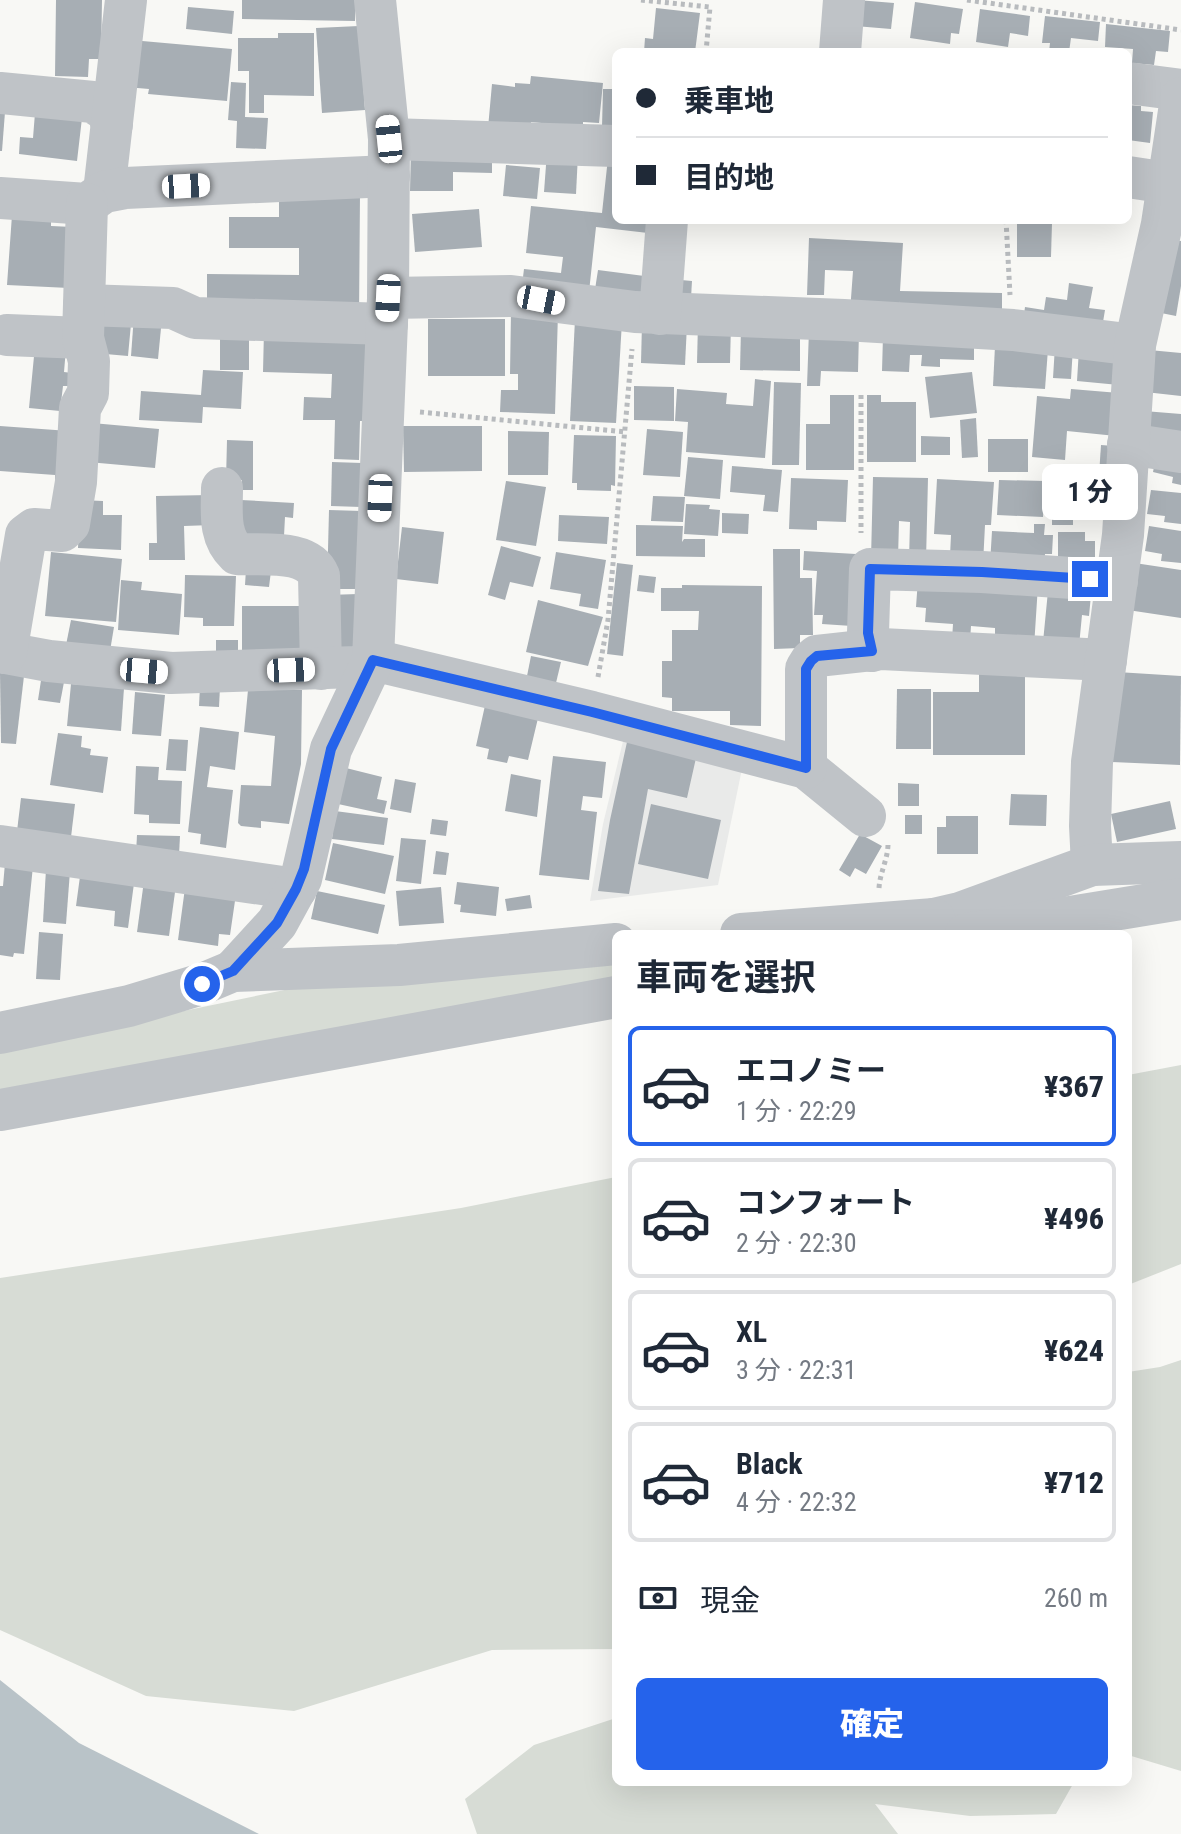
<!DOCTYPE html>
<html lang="ja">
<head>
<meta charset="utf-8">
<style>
  :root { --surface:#fff; --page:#f2f2f3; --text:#1f2937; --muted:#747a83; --line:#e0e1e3; --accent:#2563eb }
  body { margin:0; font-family:"Roboto Condensed","Noto Sans JP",sans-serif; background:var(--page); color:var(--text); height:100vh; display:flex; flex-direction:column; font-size:30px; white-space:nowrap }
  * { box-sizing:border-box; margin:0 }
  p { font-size:26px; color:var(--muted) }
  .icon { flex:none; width:44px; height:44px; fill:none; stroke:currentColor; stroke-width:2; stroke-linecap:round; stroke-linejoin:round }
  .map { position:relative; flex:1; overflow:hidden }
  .details { position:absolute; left:612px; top:930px; width:520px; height:856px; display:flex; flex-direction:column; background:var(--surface); border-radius:12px; box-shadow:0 8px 32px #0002 }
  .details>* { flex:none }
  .banner { position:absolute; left:612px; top:48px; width:520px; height:176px; border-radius:12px; box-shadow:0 8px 32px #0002; display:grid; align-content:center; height:176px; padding:0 24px; background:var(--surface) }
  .end { position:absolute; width:36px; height:36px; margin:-18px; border:10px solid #2563eb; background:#fff; box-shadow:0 0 0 4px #fff }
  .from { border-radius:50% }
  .bubble { position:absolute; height:56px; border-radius:12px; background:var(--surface); box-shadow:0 8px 32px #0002; font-size:26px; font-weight:800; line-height:56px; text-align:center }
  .car { position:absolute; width:24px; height:48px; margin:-24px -12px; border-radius:10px; box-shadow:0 0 6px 2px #0007; background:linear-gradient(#fff 24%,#345 0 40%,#fff 0 76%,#345 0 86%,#fff 0) }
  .banner b { display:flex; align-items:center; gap:28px; height:76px; font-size:30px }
  .banner b+b { border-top:2px solid var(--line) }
  .banner i { width:20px; height:20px; background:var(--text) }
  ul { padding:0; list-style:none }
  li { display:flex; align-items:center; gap:24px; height:120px; margin:0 16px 12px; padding:0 8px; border:4px solid var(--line); border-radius:12px }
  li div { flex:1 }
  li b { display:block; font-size:30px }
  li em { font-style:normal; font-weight:800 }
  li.active { border-color:var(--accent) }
  li>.icon { width:72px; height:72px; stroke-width:1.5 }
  h2 { padding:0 24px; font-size:36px; line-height:96px }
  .pay { display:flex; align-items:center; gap:20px; height:88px; padding:0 24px; font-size:30px }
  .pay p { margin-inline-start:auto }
  .cta { display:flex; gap:16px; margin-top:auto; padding:16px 24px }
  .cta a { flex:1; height:92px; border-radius:12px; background:var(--accent); color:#fff; font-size:32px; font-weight:800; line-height:92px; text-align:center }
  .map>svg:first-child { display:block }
  .built { fill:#e9eae9 }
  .green { fill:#d7dcd5 }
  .water { fill:#b9c3c8 }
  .building { fill:#a7aeb4 }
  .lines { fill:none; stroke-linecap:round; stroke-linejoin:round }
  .path { stroke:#b8bbbe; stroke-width:5; stroke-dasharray:4 4; stroke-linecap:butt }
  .minor { stroke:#bfc3c7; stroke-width:42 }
  .route { stroke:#2563eb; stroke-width:10 }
</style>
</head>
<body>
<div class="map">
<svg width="1181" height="1834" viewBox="0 0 1181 1834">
  <rect width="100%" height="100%" fill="#f8f8f5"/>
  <polygon class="built" points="624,737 743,764 718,885 590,901 603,824"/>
  <g class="green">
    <polygon points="616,956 616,986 0,1097 0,1049 304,986"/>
    <polygon points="1181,1065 1181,1264 1128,1285 1128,1075"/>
    <polygon points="616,1177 616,1649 492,1650 294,1711 146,1696 0,1630 0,1278 461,1208"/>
    <polygon points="1181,1360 1181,1771 1128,1755 1128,1372 1160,1367"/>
    <polygon points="616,1718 616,1782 1073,1784 1056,1814 970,1816 875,1804 898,1834 477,1834 465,1799 534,1745"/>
  </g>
  <polygon class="water" points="0,1680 79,1743 259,1834 0,1834"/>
  <g class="building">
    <polygon points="56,0 102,0 101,59 89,59 88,77 55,76"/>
    <polygon points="242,0 355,0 355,21 242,19"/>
    <polygon points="857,0 894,3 891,29 855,26"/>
    <polygon points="915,2 963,9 959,34 951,33 950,44 910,38"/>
    <polygon points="188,7 234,11 232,34 186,29"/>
    <polygon points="656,8 700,13 695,52 644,52 645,38 653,39"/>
    <polygon points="980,9 1030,16 1028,36 1010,33 1008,47 976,42"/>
    <polygon points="1045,16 1100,22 1098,41 1071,38 1069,52 1049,52 1050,43 1042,43"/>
    <polygon points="1106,24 1170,31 1168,52 1156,51 1154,65 1132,63 1133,49 1105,47"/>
    <polygon points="359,26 365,110 322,113 316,28"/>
    <polygon points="278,33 314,33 314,96 264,95 264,113 249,113 249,71 238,71 238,38 278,38"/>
    <polygon points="131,40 232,49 227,101 148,94 149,89 126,87"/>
    <polygon points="531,76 603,83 599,123 583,122 583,127 531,122 530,133 488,128 492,84 515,87 515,83 530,84"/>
    <polygon points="231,82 246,83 245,117 268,118 266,149 236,148 237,121 228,120"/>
    <polygon points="603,89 616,89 616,136 602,127"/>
    <polygon points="1128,105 1141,106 1141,111 1153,112 1150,143 1128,140"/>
    <polygon points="0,111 5,112 2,151 0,151"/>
    <polygon points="35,113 82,118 77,161 19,154 20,137 33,138"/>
    <polygon points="411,147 492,148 492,173 453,172 453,191 410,191"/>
    <polygon points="547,152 578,154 576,194 544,192"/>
    <polygon points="608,158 616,159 616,220 650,220 648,233 596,227 589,292 522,285 524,269 561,273 563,257 526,253 531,206 602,213"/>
    <polygon points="506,165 540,168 537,199 503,196"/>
    <polygon points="360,194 359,318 207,317 207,274 299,275 299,248 229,248 229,217 279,217 279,199"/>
    <polygon points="479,209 482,247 415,252 412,214"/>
    <polygon points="12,215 51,217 51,226 73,227 69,288 7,285"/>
    <polygon points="1017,220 1052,223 1051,257 1017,257"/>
    <polygon points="809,238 903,243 900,291 1002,293 1002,317 900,315 900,301 899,315 850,312 853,271 825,270 824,295 807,295"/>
    <polygon points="1169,239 1181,241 1181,286 1176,316 1156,312"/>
    <polygon points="598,270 652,277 648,303 594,296"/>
    <polygon points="681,280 692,281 691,298 672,297"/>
    <polygon points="1069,283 1093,287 1089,308 1105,310 1101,334 1023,322 1025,307 1044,310 1046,297 1067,300"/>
    <polygon points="511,312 558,313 555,414 500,412 501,390 518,390 518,374 510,374"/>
    <polygon points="132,313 128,356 94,353 88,333"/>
    <polygon points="134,315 162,318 158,359 131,356"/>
    <rect x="428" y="319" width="77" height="57"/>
    <polygon points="575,319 622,321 616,423 570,421"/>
    <rect x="220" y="322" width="29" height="48"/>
    <polygon points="642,323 687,325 685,365 641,363"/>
    <polygon points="698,323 731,324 730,363 697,363"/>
    <polygon points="741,328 800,329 800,371 740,370"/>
    <polygon points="264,330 370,333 368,421 360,421 359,460 334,459 335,420 303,420 304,397 331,398 332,374 263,372"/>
    <polygon points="809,330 859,331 858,372 821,371 820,386 807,386"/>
    <polygon points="883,336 974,338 974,360 940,359 940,367 921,366 922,355 910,355 909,372 882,371"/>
    <polygon points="35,346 66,348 64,372 72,373 71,386 63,386 60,411 29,408"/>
    <polygon points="995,346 1048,349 1045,389 993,386"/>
    <polygon points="1055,346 1073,347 1071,379 1053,378"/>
    <polygon points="1079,349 1122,353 1119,385 1077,381"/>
    <polygon points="1149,350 1181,353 1181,396 1145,392"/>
    <polygon points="203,370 243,372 241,409 203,407 202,423 139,420 141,391 201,395"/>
    <polygon points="972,372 977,413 930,418 925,377"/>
    <polygon points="755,379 771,381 765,458 686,452 688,422 675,421 677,389 727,393 726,404 753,406"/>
    <polygon points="774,382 801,383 799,465 772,465"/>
    <polygon points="634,386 674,387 674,421 634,420"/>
    <polygon points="1071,389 1119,393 1116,436 1067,431 1065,460 1032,457 1037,396 1070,399"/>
    <polygon points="830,395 854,395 854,470 806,470 806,424 830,424"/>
    <polygon points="867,395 881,395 881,402 916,402 916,462 867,462"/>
    <polygon points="1144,411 1181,414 1181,442 1141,438"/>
    <polygon points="976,418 978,457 962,458 960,420"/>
    <polygon points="92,423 159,429 155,468 88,462"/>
    <polygon points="0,426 69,431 55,482 55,475 0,471"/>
    <polygon points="403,426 482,426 482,471 404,472"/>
    <polygon points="647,429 683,432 680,477 643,475"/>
    <polygon points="508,431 549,432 548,475 508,475"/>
    <polygon points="574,435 616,436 615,486 611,485 611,491 577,490 577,483 572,483"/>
    <polygon points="921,436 950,437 950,455 921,455"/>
    <rect x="988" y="439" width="40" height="33"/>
    <polygon points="227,440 253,441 253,490 242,490 242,480 226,480"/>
    <polygon points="1101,445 1114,446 1112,476 1099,475"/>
    <polygon points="1157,452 1181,457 1181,485 1172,483 1173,477 1153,472"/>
    <polygon points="688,457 723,460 720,499 684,496"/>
    <polygon points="332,462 362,463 361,507 331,506"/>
    <polygon points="732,466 782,470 778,512 763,511 765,495 730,492"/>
    <polygon points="873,477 928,478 926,561 909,560 910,522 899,521 898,559 871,559"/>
    <polygon points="791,478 848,480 846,522 817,521 817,530 789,529"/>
    <polygon points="937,479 994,482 991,525 985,525 983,564 950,556 951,535 934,534"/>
    <polygon points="999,480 1045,481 1043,517 997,515"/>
    <polygon points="506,481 546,487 536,546 496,540"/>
    <rect x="1052" y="481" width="21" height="44"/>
    <polygon points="1151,490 1181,493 1181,524 1164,522 1165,516 1147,514"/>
    <polygon points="211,495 212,525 184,526 185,560 149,560 149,543 157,543 156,496"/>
    <polygon points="653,496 685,497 683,522 651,521"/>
    <polygon points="80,500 103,501 103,515 122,515 121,550 78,548"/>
    <polygon points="241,500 294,503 293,518 285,517 284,536 239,534"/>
    <polygon points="686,504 710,505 709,509 720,510 718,536 684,534"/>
    <polygon points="329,510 362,511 360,589 327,589"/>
    <polygon points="722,513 749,514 748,534 722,533"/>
    <polygon points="559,515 609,517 607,544 558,541"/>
    <polygon points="1034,524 1045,524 1044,535 1053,535 1052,554 1045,554 1044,566 990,564 992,531 1034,533"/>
    <polygon points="636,525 683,526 682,542 684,539 705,539 705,557 636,556"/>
    <polygon points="1149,526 1181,531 1181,563 1161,561 1162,554 1145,551"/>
    <polygon points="402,527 444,532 438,584 396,579"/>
    <polygon points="1058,532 1085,532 1085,541 1095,541 1095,568 1058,567"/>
    <polygon points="501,546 541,557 533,587 510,582 505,600 488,595"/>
    <polygon points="773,549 800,549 800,578 812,578 813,635 800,635 800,648 774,649"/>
    <polygon points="804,551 856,554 852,626 822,624 823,615 814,615 817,571 803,570"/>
    <polygon points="51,552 122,559 116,622 45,616"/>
    <polygon points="556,552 606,560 598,609 579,606 581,594 550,589"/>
    <polygon points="1128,562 1181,570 1181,618 1121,609"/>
    <polygon points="617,563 633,565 623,656 607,654"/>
    <polygon points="246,569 271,571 269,587 245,585"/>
    <polygon points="185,575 236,576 234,626 203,626 203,618 184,617"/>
    <polygon points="639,575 656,577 654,593 637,591"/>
    <polygon points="918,579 1038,585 1034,647 995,635 995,628 971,626 970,641 952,640 953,624 925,622 926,608 916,607"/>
    <polygon points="121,580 142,582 141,590 182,594 179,635 118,630"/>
    <polygon points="682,585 762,586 761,726 730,725 730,711 672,711 672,698 662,697 662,661 672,661 672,630 698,630 699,611 661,611 661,588 682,588"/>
    <polygon points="1048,591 1091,595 1089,616 1082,615 1079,646 1043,642"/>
    <polygon points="358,594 359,652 330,652 328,595"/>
    <polygon points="538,600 603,617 588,666 526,652"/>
    <rect x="242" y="606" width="65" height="54"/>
    <polygon points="71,620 114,627 109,657 65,650"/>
    <polygon points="216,640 238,640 238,662 216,661"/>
    <polygon points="531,656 561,662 555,687 526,681"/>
    <polygon points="1117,672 1181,676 1180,765 1112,762"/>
    <polygon points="0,673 24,676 16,744 1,743"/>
    <polygon points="42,674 65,677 60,703 38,700"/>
    <polygon points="979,674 1025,674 1025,755 933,755 933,692 979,692"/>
    <polygon points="71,684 124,688 121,731 67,726"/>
    <polygon points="200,686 220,687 219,707 199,706"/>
    <polygon points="897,689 931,689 931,749 896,749"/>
    <polygon points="248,690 302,690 301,764 289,824 261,821 261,828 241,826 238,823 241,785 271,786 275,736 244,732"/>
    <polygon points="135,692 165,695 161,736 132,734"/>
    <polygon points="486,701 539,714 528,760 509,756 507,763 487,759 489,749 476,746"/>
    <polygon points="200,727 239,732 235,770 210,766 207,787 233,790 226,848 200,844 201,834 188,832"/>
    <polygon points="58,733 82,736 81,747 91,749 90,755 108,757 103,793 50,785"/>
    <polygon points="169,739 188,740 186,771 166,770"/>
    <polygon points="627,742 696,758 687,798 648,789 629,894 598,891 610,820"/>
    <polygon points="553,756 606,762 602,798 583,796 581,810 597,812 589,880 539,875"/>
    <polygon points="136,766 159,767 158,780 182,781 180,824 149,823 149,815 134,814"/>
    <polygon points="346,768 382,777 377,799 387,801 384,814 338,804"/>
    <polygon points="511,774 541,780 537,817 505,811"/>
    <polygon points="395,779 416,783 411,813 390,809"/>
    <polygon points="898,783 919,784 919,806 898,806"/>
    <polygon points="1011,794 1047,795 1046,826 1009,825"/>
    <polygon points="21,798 75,804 71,837 17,831"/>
    <polygon points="1170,801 1176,829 1117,842 1111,814"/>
    <polygon points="651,804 721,820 708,879 638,864"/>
    <polygon points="335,811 388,818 384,845 332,839"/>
    <rect x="905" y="815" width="17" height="19"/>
    <polygon points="946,816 978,816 978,854 937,854 937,827 946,827"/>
    <polygon points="432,819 448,821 446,836 430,834"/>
    <polygon points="860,834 882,846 866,874 855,868 850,877 839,870"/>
    <polygon points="137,835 180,836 179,855 136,854"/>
    <polygon points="401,838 426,840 421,884 396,881"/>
    <polygon points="333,843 394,856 385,894 325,880"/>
    <polygon points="436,851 449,853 446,875 433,874"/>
    <polygon points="5,863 33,866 24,954 14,953 13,957 0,955 0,886 3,886"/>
    <polygon points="46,869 70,871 66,924 43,922"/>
    <polygon points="81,869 135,876 128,928 114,926 115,911 76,906"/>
    <polygon points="144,881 176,885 169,936 137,932"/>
    <polygon points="457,882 499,887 496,916 460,912 461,905 454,904"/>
    <polygon points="441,887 444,923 399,926 396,891"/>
    <polygon points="185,888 236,894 230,935 219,934 218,946 178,940"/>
    <polygon points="317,891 385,905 378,934 311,919"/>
    <polygon points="530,895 532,908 507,911 505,899"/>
    <polygon points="39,932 63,934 60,980 36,979"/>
  </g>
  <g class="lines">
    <g class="path">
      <polyline points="641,0 710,7 706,52"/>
      <polyline points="967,0 1181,30"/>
      <polyline points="1006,220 1010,295"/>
      <polyline points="861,395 861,533"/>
      <polyline points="420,412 626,432"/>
      <polyline points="598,677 608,620 632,349"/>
      <path d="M879,888C880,872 888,859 888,844"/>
    </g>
    <g class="minor">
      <polyline points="840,52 844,0"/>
      <polyline points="1128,83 1181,90"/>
      <polyline points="0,93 93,102 107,111 112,124"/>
      <polyline points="389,139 616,146"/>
      <polyline points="1128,177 1168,183"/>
      <polyline points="104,192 126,0"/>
      <polyline points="0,198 87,204 104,192 125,188 389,176"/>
      <polyline points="388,298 511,296 635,312 844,320 1013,330 1135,345"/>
      <polyline points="84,305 173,308 195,318 387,324"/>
      <polyline points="660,314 667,220"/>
      <polyline points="7,335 83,338"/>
      <polyline points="1128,444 1181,452"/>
      <path d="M222,488C222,512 218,536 237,554C262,556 308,548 319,576L321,669"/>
      <polyline points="872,651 868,633 870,569 982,572 1117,581"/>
      <polyline points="0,652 49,661 171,673 357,667 373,660 592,712 806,768 865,816"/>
      <polyline points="6,653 26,535 34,529 62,531 69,524 76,482 80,408 88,393 89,361 83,338 87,204"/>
      <polyline points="806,768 806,669 811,661 817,656 881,649 1106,660"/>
      <polyline points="0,846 296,889"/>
      <polyline points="1092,865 1090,826 1092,762 1123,535 1135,345 1162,224 1181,98"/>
      <polyline points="934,919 960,913 1092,865 1181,862"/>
      <polyline points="741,934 934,919 937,934"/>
      <polyline points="966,934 1181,899"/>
      <polyline points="233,971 277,923 301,879 331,749 373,660 388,298 389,139 375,0"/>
      <polyline points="0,1033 129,1006 202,984 233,971 399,965 616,944"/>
      <polyline points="0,1110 616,997"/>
    </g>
  </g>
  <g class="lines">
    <polyline class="route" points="202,984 233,971 277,923 296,889 304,869 331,749 373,660 592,712 806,768 806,669 811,661 817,656 872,651 868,633 870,569 982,572 1090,579"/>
  </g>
</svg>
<i class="end from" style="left:202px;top:984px"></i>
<i class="end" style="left:1090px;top:579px"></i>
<div class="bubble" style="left:1042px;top:464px;width:96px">1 分</div>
<i class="car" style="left:389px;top:139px;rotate:354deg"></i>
<i class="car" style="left:186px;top:186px;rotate:87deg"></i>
<i class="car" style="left:388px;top:298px;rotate:183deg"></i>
<i class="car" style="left:541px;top:300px;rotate:101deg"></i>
<i class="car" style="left:380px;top:498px;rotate:182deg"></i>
<i class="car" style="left:291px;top:670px;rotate:88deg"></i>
<i class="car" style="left:144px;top:671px;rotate:95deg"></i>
<div class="banner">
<b><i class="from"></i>乗車地</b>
<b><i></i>目的地</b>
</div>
<section class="details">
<h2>車両を選択</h2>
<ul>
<li class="active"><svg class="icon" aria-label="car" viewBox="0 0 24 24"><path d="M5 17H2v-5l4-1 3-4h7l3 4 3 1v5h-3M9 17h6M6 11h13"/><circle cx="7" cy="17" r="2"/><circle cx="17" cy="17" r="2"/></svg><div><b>エコノミー</b><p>1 分 · 22:29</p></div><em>¥367</em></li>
<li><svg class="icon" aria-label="car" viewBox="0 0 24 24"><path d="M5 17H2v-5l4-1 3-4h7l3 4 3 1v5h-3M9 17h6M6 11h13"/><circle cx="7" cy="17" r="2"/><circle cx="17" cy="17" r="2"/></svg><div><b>コンフォート</b><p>2 分 · 22:30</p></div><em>¥496</em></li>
<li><svg class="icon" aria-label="car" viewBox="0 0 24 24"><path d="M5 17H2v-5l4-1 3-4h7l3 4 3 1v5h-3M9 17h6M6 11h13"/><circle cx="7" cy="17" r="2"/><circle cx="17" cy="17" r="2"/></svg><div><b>XL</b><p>3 分 · 22:31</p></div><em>¥624</em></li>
<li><svg class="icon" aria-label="car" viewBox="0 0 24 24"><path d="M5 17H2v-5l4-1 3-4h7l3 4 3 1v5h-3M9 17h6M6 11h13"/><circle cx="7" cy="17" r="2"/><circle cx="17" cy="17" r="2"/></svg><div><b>Black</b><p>4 分 · 22:32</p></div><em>¥712</em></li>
</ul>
<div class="pay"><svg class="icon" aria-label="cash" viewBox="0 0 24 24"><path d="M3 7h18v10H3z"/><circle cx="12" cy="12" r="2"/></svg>現金<p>260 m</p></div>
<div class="cta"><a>確定</a></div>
</section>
</div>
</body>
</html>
